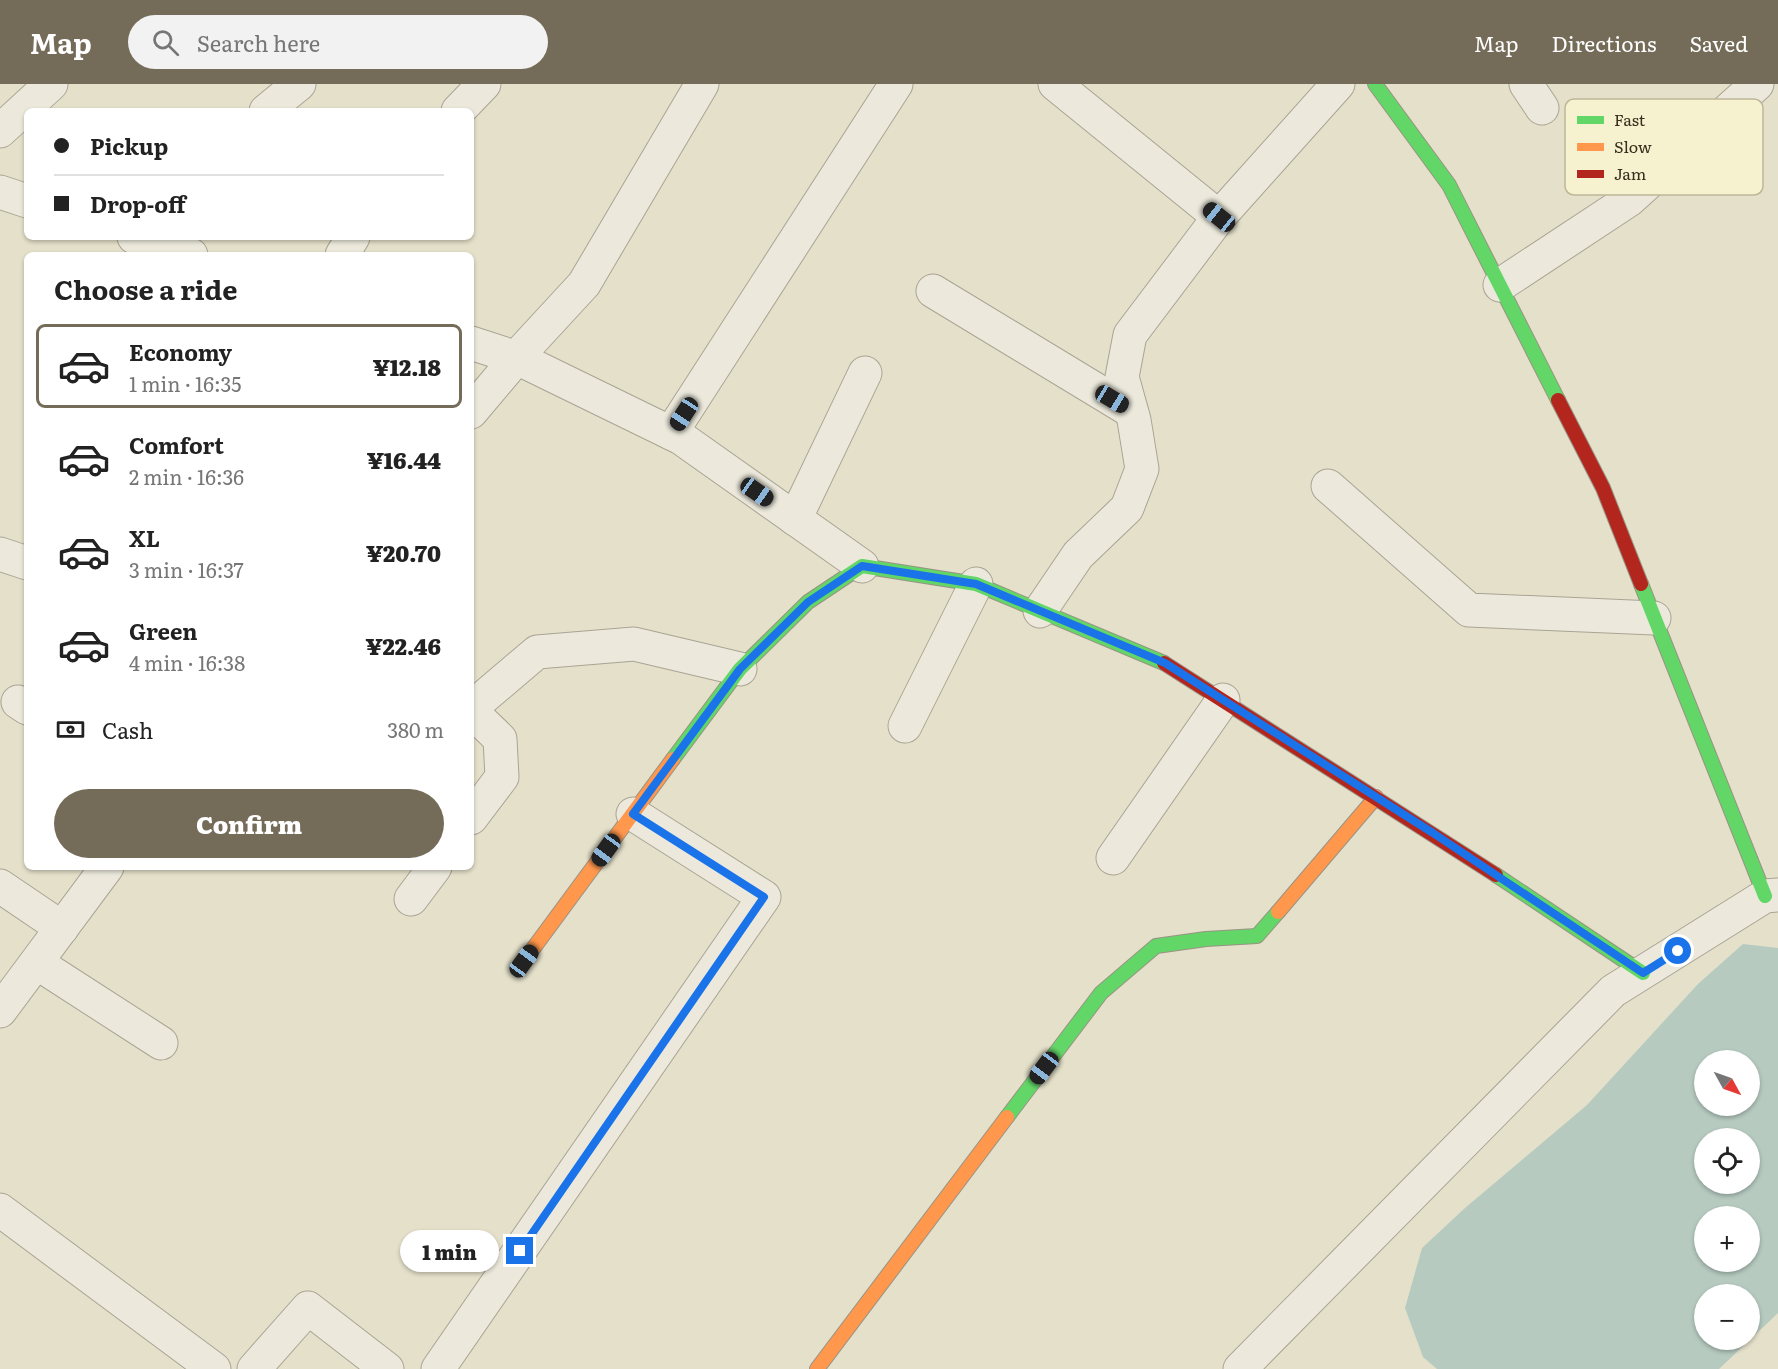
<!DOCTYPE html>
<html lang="en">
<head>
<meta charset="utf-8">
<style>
  :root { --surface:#fff; --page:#f2f2f2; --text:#222; --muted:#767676; --line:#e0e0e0; --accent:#746c59 }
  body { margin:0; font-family:Literata,serif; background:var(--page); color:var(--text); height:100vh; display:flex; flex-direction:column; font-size:22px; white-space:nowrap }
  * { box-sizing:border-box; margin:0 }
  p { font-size:20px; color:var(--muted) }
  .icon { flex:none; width:33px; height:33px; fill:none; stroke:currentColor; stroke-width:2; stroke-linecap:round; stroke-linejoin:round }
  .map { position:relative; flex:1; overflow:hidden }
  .details { position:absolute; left:24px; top:168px; width:450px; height:618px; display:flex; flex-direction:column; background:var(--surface); border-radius:9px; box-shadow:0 2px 4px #0004 }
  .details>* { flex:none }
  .guide { position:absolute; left:24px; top:24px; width:450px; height:132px; border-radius:9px; box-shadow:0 2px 4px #0004; display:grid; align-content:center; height:132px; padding:0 30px; background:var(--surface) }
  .needle { width:39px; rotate:130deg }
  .controls { position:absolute; left:1694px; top:966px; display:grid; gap:12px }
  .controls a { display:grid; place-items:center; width:66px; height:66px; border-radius:50%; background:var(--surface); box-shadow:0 2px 4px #0004; font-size:30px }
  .end { position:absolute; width:27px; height:27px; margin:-14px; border:8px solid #1a73e8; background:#fff; box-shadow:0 0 0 3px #fff }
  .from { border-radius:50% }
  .bubble { position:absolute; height:42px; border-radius:21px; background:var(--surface); box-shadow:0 2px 4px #0004; font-size:20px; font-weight:800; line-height:42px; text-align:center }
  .car { position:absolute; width:18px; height:36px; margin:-18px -9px; border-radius:8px; box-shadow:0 0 4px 2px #0007; background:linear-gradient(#222 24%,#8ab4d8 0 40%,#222 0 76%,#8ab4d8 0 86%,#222 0) }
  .guide b { display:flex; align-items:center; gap:21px; height:57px; font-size:22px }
  .guide b+b { border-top:2px solid var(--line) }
  .guide i { width:15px; height:15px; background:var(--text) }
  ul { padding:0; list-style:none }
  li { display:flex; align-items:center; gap:18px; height:84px; margin:0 12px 9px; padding:0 18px; border:3px solid transparent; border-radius:9px }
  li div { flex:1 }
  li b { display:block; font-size:22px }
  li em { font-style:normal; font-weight:800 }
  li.on { border-color:var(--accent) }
  li>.icon { width:54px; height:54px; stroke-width:1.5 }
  h2 { padding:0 30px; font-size:27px; line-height:72px }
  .pay { display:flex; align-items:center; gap:15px; height:66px; padding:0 30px; font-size:22px }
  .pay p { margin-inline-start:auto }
  .cta { display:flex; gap:12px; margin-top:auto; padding:12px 30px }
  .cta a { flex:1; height:69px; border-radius:36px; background:var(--accent); color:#fff; font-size:24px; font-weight:800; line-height:69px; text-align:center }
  header { display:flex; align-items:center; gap:36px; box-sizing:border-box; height:84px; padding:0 30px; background:var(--accent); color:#fff }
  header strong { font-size:28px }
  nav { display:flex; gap:33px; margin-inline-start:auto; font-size:21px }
  .search { width:420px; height:54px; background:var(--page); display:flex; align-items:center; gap:15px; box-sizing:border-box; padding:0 21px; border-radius:33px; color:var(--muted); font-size:22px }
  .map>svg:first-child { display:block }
  .water { fill:#b6cac0; fill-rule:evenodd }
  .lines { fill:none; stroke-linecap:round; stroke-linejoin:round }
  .street-casing { stroke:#a9a494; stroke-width:35 }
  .fast-casing { stroke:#989384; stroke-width:16 }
  .slow-casing { stroke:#989384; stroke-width:16 }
  .jam-casing { stroke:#989384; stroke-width:16 }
  .street { stroke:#ece9dc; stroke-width:33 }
  .fast { stroke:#63d668; stroke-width:14 }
  .slow { stroke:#ff974d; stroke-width:14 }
  .jam { stroke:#b3261e; stroke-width:14 }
  .route { stroke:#1a73e8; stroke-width:8 }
  .key { fill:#f6f1cf; stroke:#bdb699; stroke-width:1.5 }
  .key-label { font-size:16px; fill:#372d1c }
</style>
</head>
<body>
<header>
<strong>Map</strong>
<div class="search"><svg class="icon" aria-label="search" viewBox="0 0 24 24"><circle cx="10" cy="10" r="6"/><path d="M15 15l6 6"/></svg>Search here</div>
<nav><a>Map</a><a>Directions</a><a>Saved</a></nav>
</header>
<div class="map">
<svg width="1778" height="1285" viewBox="0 0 1778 1285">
  <rect width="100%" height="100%" fill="#e4e0ca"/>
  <path class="water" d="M1743,860L1778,864V1229L1719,1285H1437L1423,1273L1405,1224L1422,1164L1465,1124L1587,1021L1698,900ZM1704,976H1749V1022H1704ZM1704,1054H1749V1100H1704ZM1704,1132H1749V1178H1704ZM1704,1210H1749V1256H1704Z"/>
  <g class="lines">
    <g class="street-casing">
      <g id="street">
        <polyline points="1055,0 1219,133"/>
        <polyline points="1526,0 1542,24"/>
        <polyline points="266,27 299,0"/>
        <polyline points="458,27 484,0"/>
        <polyline points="0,47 51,0"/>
        <polyline points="0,108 27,117"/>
        <polyline points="134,153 191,171"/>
        <polyline points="342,171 353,153"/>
        <polyline points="1500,201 1629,116 1757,0"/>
        <polyline points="933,207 1131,327"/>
        <polyline points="471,259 517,274 681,354 862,482"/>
        <polyline points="471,328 524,265 584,200 702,0"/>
        <polyline points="671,349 896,0"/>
        <polyline points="1328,402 1469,526 1654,534"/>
        <polyline points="795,435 865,289"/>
        <polyline points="0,470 27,479"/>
        <polyline points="1040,527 1078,471 1127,424 1142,385 1134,336 1122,293 1130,251 1219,133 1338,0"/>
        <polyline points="18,618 27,624"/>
        <polyline points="471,624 537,568 634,560 740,585"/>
        <polyline points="471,627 500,655 502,693 471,734"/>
        <polyline points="905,642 976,500"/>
        <polyline points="1113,774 1223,616"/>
        <polyline points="0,802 62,844"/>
        <polyline points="411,815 435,783"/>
        <polyline points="37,879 161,959"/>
        <polyline points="0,927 107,783"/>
        <polyline points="0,1126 214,1285"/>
        <polyline points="254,1285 308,1224 387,1285"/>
        <polyline points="438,1285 764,813 633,730"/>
        <polyline points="1240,1285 1613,907 1765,812 1778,811"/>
      </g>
    </g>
    <g class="fast-casing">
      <g id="fast">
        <polyline points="1375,0 1449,101 1558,316"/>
        <polyline points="1641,500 1765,812"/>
        <polyline points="673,675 740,585 808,518 862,482 976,500 1164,579"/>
        <polyline points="1496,791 1643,889"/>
        <polyline points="1007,1033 1101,909 1156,862 1206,855 1257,852 1278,828"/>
      </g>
    </g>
    <g class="slow-casing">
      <g id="slow">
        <polyline points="1278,828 1376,713"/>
        <polyline points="524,877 673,675"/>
        <polyline points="817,1285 1007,1033"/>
      </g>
    </g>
    <g class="jam-casing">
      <g id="jam">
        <polyline points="1558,316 1603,404 1641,500"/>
        <polyline points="1164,579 1496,791"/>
      </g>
    </g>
    <use href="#street" class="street"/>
    <use href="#fast" class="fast"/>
    <use href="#slow" class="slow"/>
    <use href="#jam" class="jam"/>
  </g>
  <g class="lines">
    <polyline class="route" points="520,1167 764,813 633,730 740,585 808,518 862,482 976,500 1165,579 1433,749 1643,889 1678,867"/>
  </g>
  <rect x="1565" y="15" width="198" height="96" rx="9" class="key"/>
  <rect x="1577" y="32" width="27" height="8" fill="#63d668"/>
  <rect x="1577" y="59" width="27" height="8" fill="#ff974d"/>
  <rect x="1577" y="86" width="27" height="8" fill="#b3261e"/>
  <g class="key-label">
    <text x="1614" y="42">Fast</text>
    <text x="1614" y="69">Slow</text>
    <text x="1614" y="96">Jam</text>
  </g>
</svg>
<div class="controls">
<a><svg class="needle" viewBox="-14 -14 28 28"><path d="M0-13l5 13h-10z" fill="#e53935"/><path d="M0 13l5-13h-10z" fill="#767676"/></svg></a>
<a><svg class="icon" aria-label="locate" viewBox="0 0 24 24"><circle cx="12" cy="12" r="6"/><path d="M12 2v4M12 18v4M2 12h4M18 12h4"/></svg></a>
<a>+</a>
<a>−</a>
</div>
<i class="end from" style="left:1678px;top:867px"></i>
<i class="end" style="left:520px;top:1167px"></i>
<div class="bubble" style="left:400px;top:1146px;width:99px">1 min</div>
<i class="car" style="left:1219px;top:133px;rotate:309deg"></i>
<i class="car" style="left:1112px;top:315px;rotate:121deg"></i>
<i class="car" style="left:684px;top:330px;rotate:213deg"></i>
<i class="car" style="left:757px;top:408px;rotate:125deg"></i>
<i class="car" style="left:606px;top:766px;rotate:216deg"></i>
<i class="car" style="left:524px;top:877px;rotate:36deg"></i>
<i class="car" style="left:1044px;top:984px;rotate:217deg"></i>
<div class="guide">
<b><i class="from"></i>Pickup</b>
<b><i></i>Drop-off</b>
</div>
<section class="details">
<h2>Choose a ride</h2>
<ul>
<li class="on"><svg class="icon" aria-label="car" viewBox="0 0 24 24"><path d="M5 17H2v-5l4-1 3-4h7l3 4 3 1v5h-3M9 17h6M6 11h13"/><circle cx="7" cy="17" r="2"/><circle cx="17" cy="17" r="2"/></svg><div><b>Economy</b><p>1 min · 16:35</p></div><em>¥12.18</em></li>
<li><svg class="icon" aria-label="car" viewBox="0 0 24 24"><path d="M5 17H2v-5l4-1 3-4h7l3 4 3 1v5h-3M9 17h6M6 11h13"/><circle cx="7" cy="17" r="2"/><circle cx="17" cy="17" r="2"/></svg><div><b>Comfort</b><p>2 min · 16:36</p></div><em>¥16.44</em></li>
<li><svg class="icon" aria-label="car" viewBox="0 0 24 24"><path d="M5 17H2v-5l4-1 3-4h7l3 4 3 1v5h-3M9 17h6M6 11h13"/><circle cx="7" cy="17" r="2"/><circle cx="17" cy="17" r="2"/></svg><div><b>XL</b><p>3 min · 16:37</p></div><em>¥20.70</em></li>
<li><svg class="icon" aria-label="car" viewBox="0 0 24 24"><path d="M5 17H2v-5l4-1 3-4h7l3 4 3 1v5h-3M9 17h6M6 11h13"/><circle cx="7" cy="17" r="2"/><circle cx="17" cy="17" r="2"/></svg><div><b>Green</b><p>4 min · 16:38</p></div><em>¥22.46</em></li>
</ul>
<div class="pay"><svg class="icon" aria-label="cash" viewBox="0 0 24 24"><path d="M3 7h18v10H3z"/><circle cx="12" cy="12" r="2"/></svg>Cash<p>380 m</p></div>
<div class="cta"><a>Confirm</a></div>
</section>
</div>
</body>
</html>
